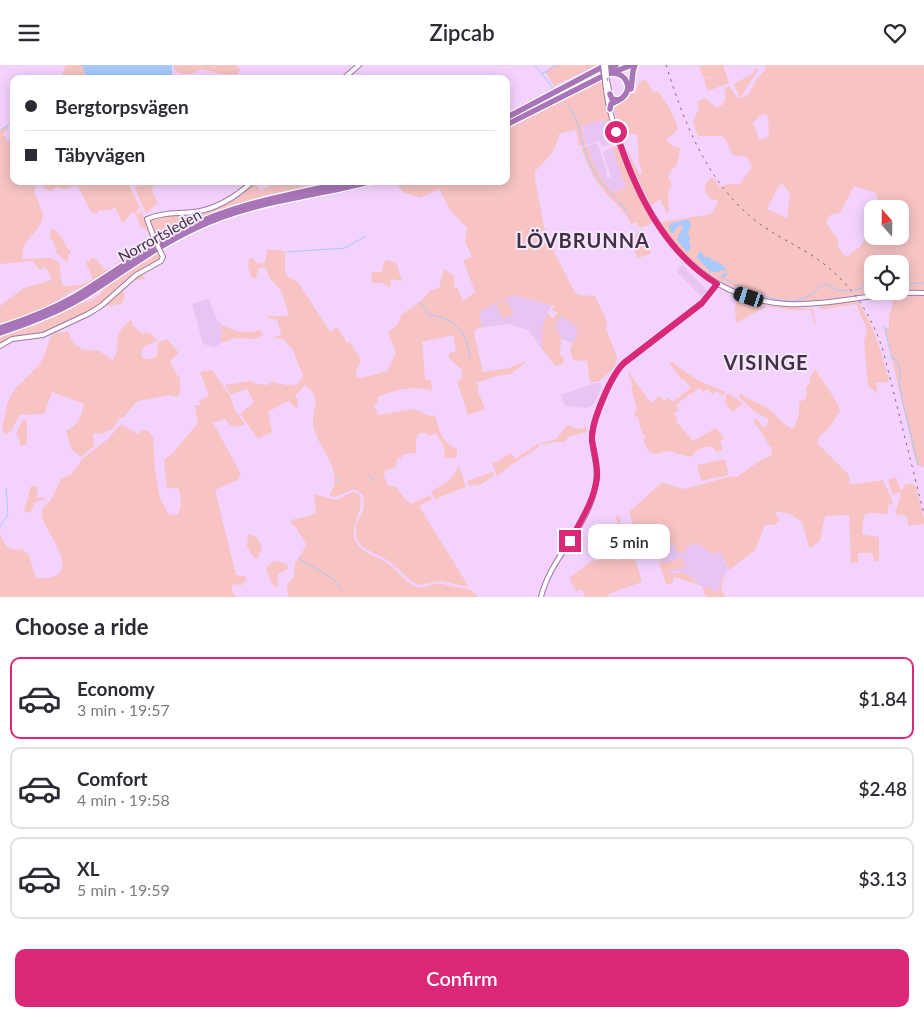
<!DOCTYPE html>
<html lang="en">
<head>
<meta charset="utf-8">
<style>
  :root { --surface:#fff; --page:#f2f2f3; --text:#2b2b33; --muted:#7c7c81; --line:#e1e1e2; --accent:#db2777 }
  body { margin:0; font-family:Lato,sans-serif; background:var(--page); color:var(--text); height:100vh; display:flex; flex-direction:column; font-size:19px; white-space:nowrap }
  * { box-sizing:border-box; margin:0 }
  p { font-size:16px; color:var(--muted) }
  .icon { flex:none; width:28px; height:28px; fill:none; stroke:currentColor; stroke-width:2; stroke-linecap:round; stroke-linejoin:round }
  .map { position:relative; height:532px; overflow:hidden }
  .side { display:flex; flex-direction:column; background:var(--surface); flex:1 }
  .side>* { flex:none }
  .guide { position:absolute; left:10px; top:10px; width:500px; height:110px; border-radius:10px; box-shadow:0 2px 12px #0003; display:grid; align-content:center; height:110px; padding:0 15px; background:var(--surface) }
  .needle { width:32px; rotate:340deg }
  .controls { position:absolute; left:864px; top:135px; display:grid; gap:10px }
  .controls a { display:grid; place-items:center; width:45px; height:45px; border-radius:10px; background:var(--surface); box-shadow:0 2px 12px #0003; font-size:25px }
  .end { position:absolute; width:22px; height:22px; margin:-11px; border:6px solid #db2777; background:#fff; box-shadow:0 0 0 2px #fff }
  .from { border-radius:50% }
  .bubble { position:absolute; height:35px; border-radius:10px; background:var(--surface); box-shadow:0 2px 12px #0003; font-size:16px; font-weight:600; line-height:35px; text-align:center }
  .car { position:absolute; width:15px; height:30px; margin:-15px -8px; border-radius:6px; box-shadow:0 0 4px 1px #0007; background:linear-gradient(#222 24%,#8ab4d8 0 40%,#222 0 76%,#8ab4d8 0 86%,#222 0) }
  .guide b { display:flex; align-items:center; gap:18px; height:48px; font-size:19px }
  .guide b+b { border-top:1px solid var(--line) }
  .guide i { width:12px; height:12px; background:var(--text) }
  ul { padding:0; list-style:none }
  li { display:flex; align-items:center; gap:15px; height:82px; margin:0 10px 8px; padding:0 5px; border:2px solid var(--line); border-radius:10px }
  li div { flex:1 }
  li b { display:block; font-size:19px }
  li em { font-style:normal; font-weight:600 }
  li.on { border-color:var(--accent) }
  li>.icon { width:45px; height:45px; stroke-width:1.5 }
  h2 { padding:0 15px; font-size:22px; line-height:60px }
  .button { display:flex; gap:10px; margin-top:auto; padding:10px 15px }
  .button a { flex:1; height:58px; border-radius:10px; background:var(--accent); color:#fff; font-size:20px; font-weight:600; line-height:58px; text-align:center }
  header { display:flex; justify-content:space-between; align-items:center; height:65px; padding:0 15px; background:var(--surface); font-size:22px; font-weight:600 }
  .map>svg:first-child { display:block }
  .built { fill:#e7c4f2 }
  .green { fill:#f7c3c3; fill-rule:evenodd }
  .water { fill:#a6c9fe }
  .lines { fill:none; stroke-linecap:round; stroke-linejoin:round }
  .stream { stroke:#a6c9fe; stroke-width:1 }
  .secondary-casing { stroke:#9c77a7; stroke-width:6 }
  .highway-casing { stroke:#fff; stroke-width:8 }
  .secondary { stroke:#fff; stroke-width:4 }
  .highway { stroke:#a975b9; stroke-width:5.5 }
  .rail { stroke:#7a6581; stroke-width:1; stroke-dasharray:2.5 5; stroke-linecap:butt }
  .secondary-bridge-casing { stroke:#9c77a7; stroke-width:6; stroke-linecap:butt }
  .secondary-bridge { stroke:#fff; stroke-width:4 }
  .route { stroke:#db2777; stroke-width:6 }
  .labels { text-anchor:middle; stroke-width:4; stroke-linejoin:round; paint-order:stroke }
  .street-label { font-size:15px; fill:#403145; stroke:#f7e7fc }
  .district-label { font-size:20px; font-weight:bold; letter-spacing:1px; fill:#403145; stroke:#f7e7fc }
</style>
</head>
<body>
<header><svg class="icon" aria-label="menu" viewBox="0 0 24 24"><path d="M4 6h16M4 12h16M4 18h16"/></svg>Zipcab<svg class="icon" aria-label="heart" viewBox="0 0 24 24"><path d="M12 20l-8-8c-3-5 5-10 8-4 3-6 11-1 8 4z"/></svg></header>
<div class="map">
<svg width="924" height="532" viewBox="0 0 924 532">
  <rect width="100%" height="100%" fill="#f3d3fd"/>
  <g class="built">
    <polygon points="604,55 611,79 602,82 599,76 586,80 581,61"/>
    <polygon points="597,78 607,106 606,110 607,113 611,112 603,87 612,82 626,123 612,127 602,115 592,97 587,81"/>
    <polygon points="682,200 707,225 702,232 676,206"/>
    <polygon points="513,230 552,241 547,248 542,284 528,265 509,259 483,262 480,255 479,246"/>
    <polygon points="209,234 216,253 222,260 221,278 215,282 203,279 192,239"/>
    <polygon points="562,251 577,262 578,267 573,278 561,274 557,265 555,258"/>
    <polygon points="595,318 600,318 601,323 596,335 592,341 586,343 565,341 561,330"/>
    <polygon points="666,478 686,485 687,481 694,478 702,481 712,489 721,487 728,505 723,510 717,527 697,519 697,515 678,506 667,509 659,484"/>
  </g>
  <g class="green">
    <polygon points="66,0 82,0 86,11 84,14 60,14"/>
    <path d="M174,0H236L240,5L238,9C228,11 212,7 202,4C191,10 185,11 174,5Z"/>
    <polygon points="554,0 597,0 554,21 545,6"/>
    <polygon points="704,0 723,0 725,6 704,13 699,2"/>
    <path d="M766,0H924V225L900,224V199H872V226H883C856,229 826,236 800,236C740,236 691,207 660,158L662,157L711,149L715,144L718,135H712L705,127C705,119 707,115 713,112L720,122L728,119H740L752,102L747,92L733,90L726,75L722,71H698L693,57L699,42L697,37L706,33L716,43L722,40L726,32L724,24L729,21L738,33C752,33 750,23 757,14C762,9 765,7 766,0ZM764,49L768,51L769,72L758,75V70L753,58L760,50ZM782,118L790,129L787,153L767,144L778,122ZM854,121L876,128L880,144H900V171H872V157L861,181L846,192L837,181L839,176L826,158L830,150L840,148Z"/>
    <polygon points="757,3 758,5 740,33 734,19 755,7 754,5"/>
    <polygon points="725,6 729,18 708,26 704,14"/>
    <path d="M602,12L617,77L611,79L604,55L581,61L586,80L579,81L576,65L559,69C557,84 546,96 535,106V115L546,171L574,226L579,230L595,231L607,256L606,263L617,293L615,302L600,316L590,318L587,296L573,295L570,284L578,267L577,262L562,251L555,259L561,274L560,290L563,292L564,297L561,300L555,301L542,284V264L547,248L553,253L558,248L552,245L554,241L513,230L480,246V255L483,262L476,264L474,268L483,307L509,303L526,296L525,298L511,309L497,311L477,318L479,324L478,326L485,344L468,350L457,317L462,313V305L449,293V288L456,286L453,270L422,277L425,314L431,315L432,325C410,321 398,324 378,332V338L374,340L378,350L415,344L430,351L435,350C439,364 441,378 457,384V392L445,394L444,382L436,368L428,371L426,368H419L416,374V388L403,389L401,393L397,394L396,402L385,406L383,409L388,421L396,422L405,434L412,439L430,430L432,434L419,441L469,522L440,516L418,520C407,514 400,505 390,497C377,487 355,486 356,464C356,457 361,452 363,445C364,440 364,434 363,429L354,424L335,432L329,430C347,406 316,383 313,359C312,342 323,334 305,320L295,331L298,335V342L296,343L289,336L278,341L268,347L272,367L258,374L240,349L254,337L247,324L230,329L225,320L250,316L257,319L267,320L272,317L287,320L298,319L303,311L292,283L289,282L284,274L275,273L274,271H280L281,269L277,255L268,253L267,251H289L282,227L269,212L266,202L258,203L256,213L253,214L248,203L249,194L252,193L258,199L265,197L267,184L285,186V207L287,211L298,217L330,267L337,262L347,278L350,277L361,295L356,307L357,312L362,313L387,306L396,288L388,268L398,259L401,250L421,236L431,225L439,223L444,204L454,211V222H457L463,236L475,227L463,195L472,192L465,176L467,163L451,146L439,124L420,133L403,127L394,116H506V62L592,20Z"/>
    <path d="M645,14L653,27L658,26C667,39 674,49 678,64L666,75L673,81L680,83L677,101L672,104L668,112L672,120L668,127L669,147L667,148L660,134L651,141L633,104L626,82L640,110L642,106L639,99L637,69H626L627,72L623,73L614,46L615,41L628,33L633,22L634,23V31L639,17Z"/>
    <path d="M7,61L8,64L3,69L8,76H14V116H127L140,142L135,149L131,148L124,157H122L115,142L110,145H99L97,148H93C85,139 84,128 76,120C69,124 64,125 56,122L51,126L45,124L41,118H37L34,128C39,135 40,142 43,150L41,159L24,180L22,194L51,193L59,197L62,219L63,221C72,221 85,220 92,215V212L86,198L93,193L98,196L104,205C114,204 121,197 124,187L130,190L149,178L151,175L148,166L140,161L136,149L142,147L155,177L86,221L72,226L47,242L0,262V241L24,223L52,215L46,202L40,205L32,196L0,199V65Z"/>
    <path d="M587,81C593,99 600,113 612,127L626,123L612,82H619C627,105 638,133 653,156L651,159L640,163L636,157L631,159C624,144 614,138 603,125C593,113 587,98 581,83Z"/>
    <path d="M153,116H157C147,127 154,127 158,138L146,148L135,124L137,121L148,119Z"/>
    <path d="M255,116L260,125L283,116H298L304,122L330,116H341C310,122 277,126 247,136C216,146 187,160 158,175L150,156L158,151C202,146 221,148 255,116Z"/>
    <path d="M51,164H55C62,170 64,180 71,187L68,190V198L56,187L53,176L50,173Z"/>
    <path d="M638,167L643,171L651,185L650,189L638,193C633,183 632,176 638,167Z"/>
    <polygon points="159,185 161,191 160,195 136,209 99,241 50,266 34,270 16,271 0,280 0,270 77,239 90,236 99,230 109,219"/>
    <polygon points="388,195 397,199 402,216 391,214 390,223 383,218 372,218 371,207 382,207 384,196"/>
    <polygon points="141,209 146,214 135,215 123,226 125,232 121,239 109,241 104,240"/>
    <polygon points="898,230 924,230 924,403 917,399 914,390 885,263 889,262 889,249 891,245 894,232"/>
    <polygon points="507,235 514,249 503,254 496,240"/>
    <polygon points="737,235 760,240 812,244 813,245 816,260 815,261 811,245 792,245 769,242 759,245 737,258 735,252 737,248 734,247"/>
    <path d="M857,235V237H858C875,262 882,288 889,317L876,318L878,329L868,320L864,276L867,265L856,239L821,245L820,243L821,241Z"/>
    <path d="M131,255L133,261L143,270L145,267L150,268L157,275L144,282L141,290L144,294H149L157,291L158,278L167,274L179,288L170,296L178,312H180V329L177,332L171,330L137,336L123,353L120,352L113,364L100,369L93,368L94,381L81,392L71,384L66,365C79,361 81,351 84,339L52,327L44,349L20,350L11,366L5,370L2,363L8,336L14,325L39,300L43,293L52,269L68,266L73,278L83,285L99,286L113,295C123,280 109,270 131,255Z"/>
    <path d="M222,260C233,266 248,270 260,265L263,270L254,274L236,273L221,278Z"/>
    <path d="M672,297L697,315L726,327L723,330L717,326L712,329L708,324L703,327L699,323L675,340L679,345L674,349L678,353L676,354L677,357L693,376L716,363L719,366L724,374L720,376L723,385L717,387L713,382C703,381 697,384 691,392L668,386L655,389L648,386L644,376L645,370L642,369L638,352H636L634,347L637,346L631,321L633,320L628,309L629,308L651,338L660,331L664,336L668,332L672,337L691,323L684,314L682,315L671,300H669Z"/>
    <path d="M815,304L836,336L840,346L828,364L819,372L817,378L849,410L850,420L883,415L893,437L888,441V449L870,448L864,450L862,469L879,472V496H874L872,488H858V497L851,498L849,450L825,451L820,476L812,482H809L802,457L791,449L774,446L780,456L774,460H765L755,485L729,505L721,487L712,489L702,481L695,478L687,481L685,487L679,489L673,480L665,478L659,484L662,494L659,496C655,482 649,472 637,465L622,467L624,476L621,478L616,451H619L621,461L633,459L629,447L660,419L663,418L684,424L732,411L737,412L759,396L771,391L772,381L770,382L764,371L753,356L757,353L762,362H765L769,357L767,353L756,348L739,332L741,329C750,336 763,339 770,345C778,352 782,358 792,364L795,362L799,349V337L805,334L807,330L806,322L811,318L809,314Z"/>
    <path d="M212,305L229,329L235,345L245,359L238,362L230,360L225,354L213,358L241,409L238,415L215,425L236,510L245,511L247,514L242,520L232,519V526L236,532H0V468C5,481 7,486 22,484L29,490L36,513C41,513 47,514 52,512C78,505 48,469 43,455C42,452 42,448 42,444L51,435L61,414L72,409L82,394L108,374L121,359L138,369L143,365L148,366L153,372L155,405L160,433L169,450L178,449C183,441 181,430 178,422L167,424L164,396L166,393L172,389L198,358L195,340H201L199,336L209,331L200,307Z"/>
    <polygon points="728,328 743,338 732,347 724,336 727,334 725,331"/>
    <polygon points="23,355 27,356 27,380 20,380 19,373 16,368"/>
    <path d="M568,360C575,364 580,366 586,361L587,367L570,371L565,377H553L542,380V378L556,374Z"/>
    <path d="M539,378V382C525,392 509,400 497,411L492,399L511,388L515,394Z"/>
    <polygon points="725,394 729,410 701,416 697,400"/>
    <polygon points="459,401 466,422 435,434 431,427 450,415"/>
    <polygon points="493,407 494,411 478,421 476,419 469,421 467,416"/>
    <polygon points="896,412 901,426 906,419 912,419 916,422 924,453 924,459 908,461 907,451 895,449 902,427 893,430 888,415"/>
    <polygon points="31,421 38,422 36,433 44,432 45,434 35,437 30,448 24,446"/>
    <path d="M353,427L359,429C366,446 348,460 356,477C363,489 376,491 387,498C398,505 404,518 417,522C424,524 429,520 436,519C441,518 446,520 451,521C461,523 471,522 478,532H288C286,523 287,518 294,512L295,498L303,486L306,479L295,461L291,459V455L310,451L316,448L314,429L336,435Z"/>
    <polygon points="248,469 256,472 262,481 258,493 255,494 247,482"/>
    <polygon points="611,492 616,496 627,492 633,492 637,500 642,517 608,529 608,532 585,532 582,524 576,526 569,513 592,496"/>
    <polygon points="682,492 685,502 667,507 667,509 683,507 697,516 697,519 674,512 672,519 666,519 659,498 663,496 664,498"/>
    <path d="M277,496L287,499L288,503C279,511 276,505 278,520L276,522L272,519L266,503L272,497Z"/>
    <polygon points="724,509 725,509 721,523 725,532 706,532 702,521 717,527"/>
  </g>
  <g class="water">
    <polygon points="82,0 172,0 172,14 84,14 86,11"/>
    <path d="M685,155H688C693,160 690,164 687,168L690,172L689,178L691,183L687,187L677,175L683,161L678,160L674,168L670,167L669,161L672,158Z"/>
    <path d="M700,187H702L704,192H709L713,196H717L726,204L727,210L723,213L720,211L726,208L725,205C721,205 719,207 716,207C708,208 703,197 698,194L697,191Z"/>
  </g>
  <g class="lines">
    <g class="stream">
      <polyline points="535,0 552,22"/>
      <polyline points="542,8 548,6 556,0"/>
      <polyline points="563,35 565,38"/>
      <path d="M569,42C578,53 579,65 583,78C586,91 591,103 599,114C605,124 629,145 630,152"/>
      <polyline points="0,65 14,57"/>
      <polyline points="287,187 345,183 366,171"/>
      <path d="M724,214C740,222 774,237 792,236C796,236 802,233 807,232C815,229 817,221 826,219L837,225L851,226"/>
      <polyline points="900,219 924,218"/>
      <polyline points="855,225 872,220"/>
      <path d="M421,238L429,250C455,253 467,266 470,293"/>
      <polyline points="884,261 890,285"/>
      <path d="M890,288L892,294H896C901,301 901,312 899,320L918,400"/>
      <polyline points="369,410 374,416"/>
      <polyline points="336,415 339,415"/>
      <polyline points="0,462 8,449 6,423"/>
      <path d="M299,494C314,504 333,509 342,525"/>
    </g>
    <g class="secondary-casing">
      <g id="secondary">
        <polyline points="343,14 359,0"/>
        <polyline points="607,15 610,30"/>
        <path d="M605,16C607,42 616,68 625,93C653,168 701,234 787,239C833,241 878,226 924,228"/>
        <path d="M154,173L147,154C163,147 177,149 194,147C217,144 236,132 253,116"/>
        <polyline points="0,281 12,274 43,270 88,249 101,241 136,210 161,196 163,192 161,188"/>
        <path d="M541,532C550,494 585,465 594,427C600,404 594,396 592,374C591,357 611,311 624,298L702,238L717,219"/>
      </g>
    </g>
    <g class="highway-casing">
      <g id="highway">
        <polyline points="603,7 616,0"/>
        <polyline points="631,24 633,6 635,0"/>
        <polyline points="610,29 612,34 618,35"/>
        <path d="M610,44L611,39C619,35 626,33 628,23C627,14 623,9 613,8"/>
        <polyline points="506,53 606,0"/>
        <polyline points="506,60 603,11 632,0"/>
        <path d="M0,263C25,255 51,245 74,232C111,210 145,183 184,164C239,137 294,129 353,116"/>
        <path d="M0,268C27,259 55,249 80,234C119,210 155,182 196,163C252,136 313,132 372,116"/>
      </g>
    </g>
    <use href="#secondary" class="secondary"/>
    <use href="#highway" class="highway"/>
    <path class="rail" d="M666,0C682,51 702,105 742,144C761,163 785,174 808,188C846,211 872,247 884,289L924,449"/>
    <g class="secondary-bridge-casing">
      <g id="secondary-bridge">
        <polyline points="603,0 605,16"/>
        <polyline points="606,0 607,11"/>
        <polyline points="154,173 161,188"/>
      </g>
    </g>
    <use href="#secondary-bridge" class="secondary-bridge"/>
  </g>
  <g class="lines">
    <path class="route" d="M570,476C581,455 594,436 597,413C598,399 594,388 592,375C591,357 611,310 624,298L702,238L717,219C663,186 635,125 616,67"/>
  </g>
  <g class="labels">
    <g class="street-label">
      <text transform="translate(160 171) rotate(-29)" y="5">Norrortsleden</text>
    </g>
    <g class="district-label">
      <text x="583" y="183">LÖVBRUNNA</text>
      <text x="766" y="305">VISINGE</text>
    </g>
  </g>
</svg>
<div class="controls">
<a><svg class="needle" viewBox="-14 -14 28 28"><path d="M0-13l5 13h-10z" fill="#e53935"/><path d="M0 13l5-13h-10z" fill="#7c7c81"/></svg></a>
<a><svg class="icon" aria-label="locate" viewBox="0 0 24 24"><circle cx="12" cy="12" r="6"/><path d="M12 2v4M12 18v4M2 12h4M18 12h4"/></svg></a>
</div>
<i class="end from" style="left:616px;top:67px"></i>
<i class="end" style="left:570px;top:476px"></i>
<div class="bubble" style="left:588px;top:459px;width:82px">5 min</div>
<i class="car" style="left:749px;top:232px;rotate:288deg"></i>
<div class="guide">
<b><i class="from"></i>Bergtorpsvägen</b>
<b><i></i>Täbyvägen</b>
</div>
</div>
<section class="side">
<h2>Choose a ride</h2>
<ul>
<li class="on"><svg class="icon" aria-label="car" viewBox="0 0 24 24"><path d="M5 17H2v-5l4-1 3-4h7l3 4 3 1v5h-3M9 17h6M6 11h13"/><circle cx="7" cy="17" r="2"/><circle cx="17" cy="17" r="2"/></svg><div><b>Economy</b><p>3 min · 19:57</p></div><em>$1.84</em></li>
<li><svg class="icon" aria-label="car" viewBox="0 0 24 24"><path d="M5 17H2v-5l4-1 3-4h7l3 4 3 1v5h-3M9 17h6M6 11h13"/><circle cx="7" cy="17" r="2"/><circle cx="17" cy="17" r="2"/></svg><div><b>Comfort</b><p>4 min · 19:58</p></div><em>$2.48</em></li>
<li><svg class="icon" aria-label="car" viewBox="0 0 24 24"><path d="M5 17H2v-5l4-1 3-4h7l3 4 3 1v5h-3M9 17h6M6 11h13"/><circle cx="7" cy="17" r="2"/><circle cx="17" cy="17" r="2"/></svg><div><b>XL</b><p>5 min · 19:59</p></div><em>$3.13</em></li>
</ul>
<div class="button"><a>Confirm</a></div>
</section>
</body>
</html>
